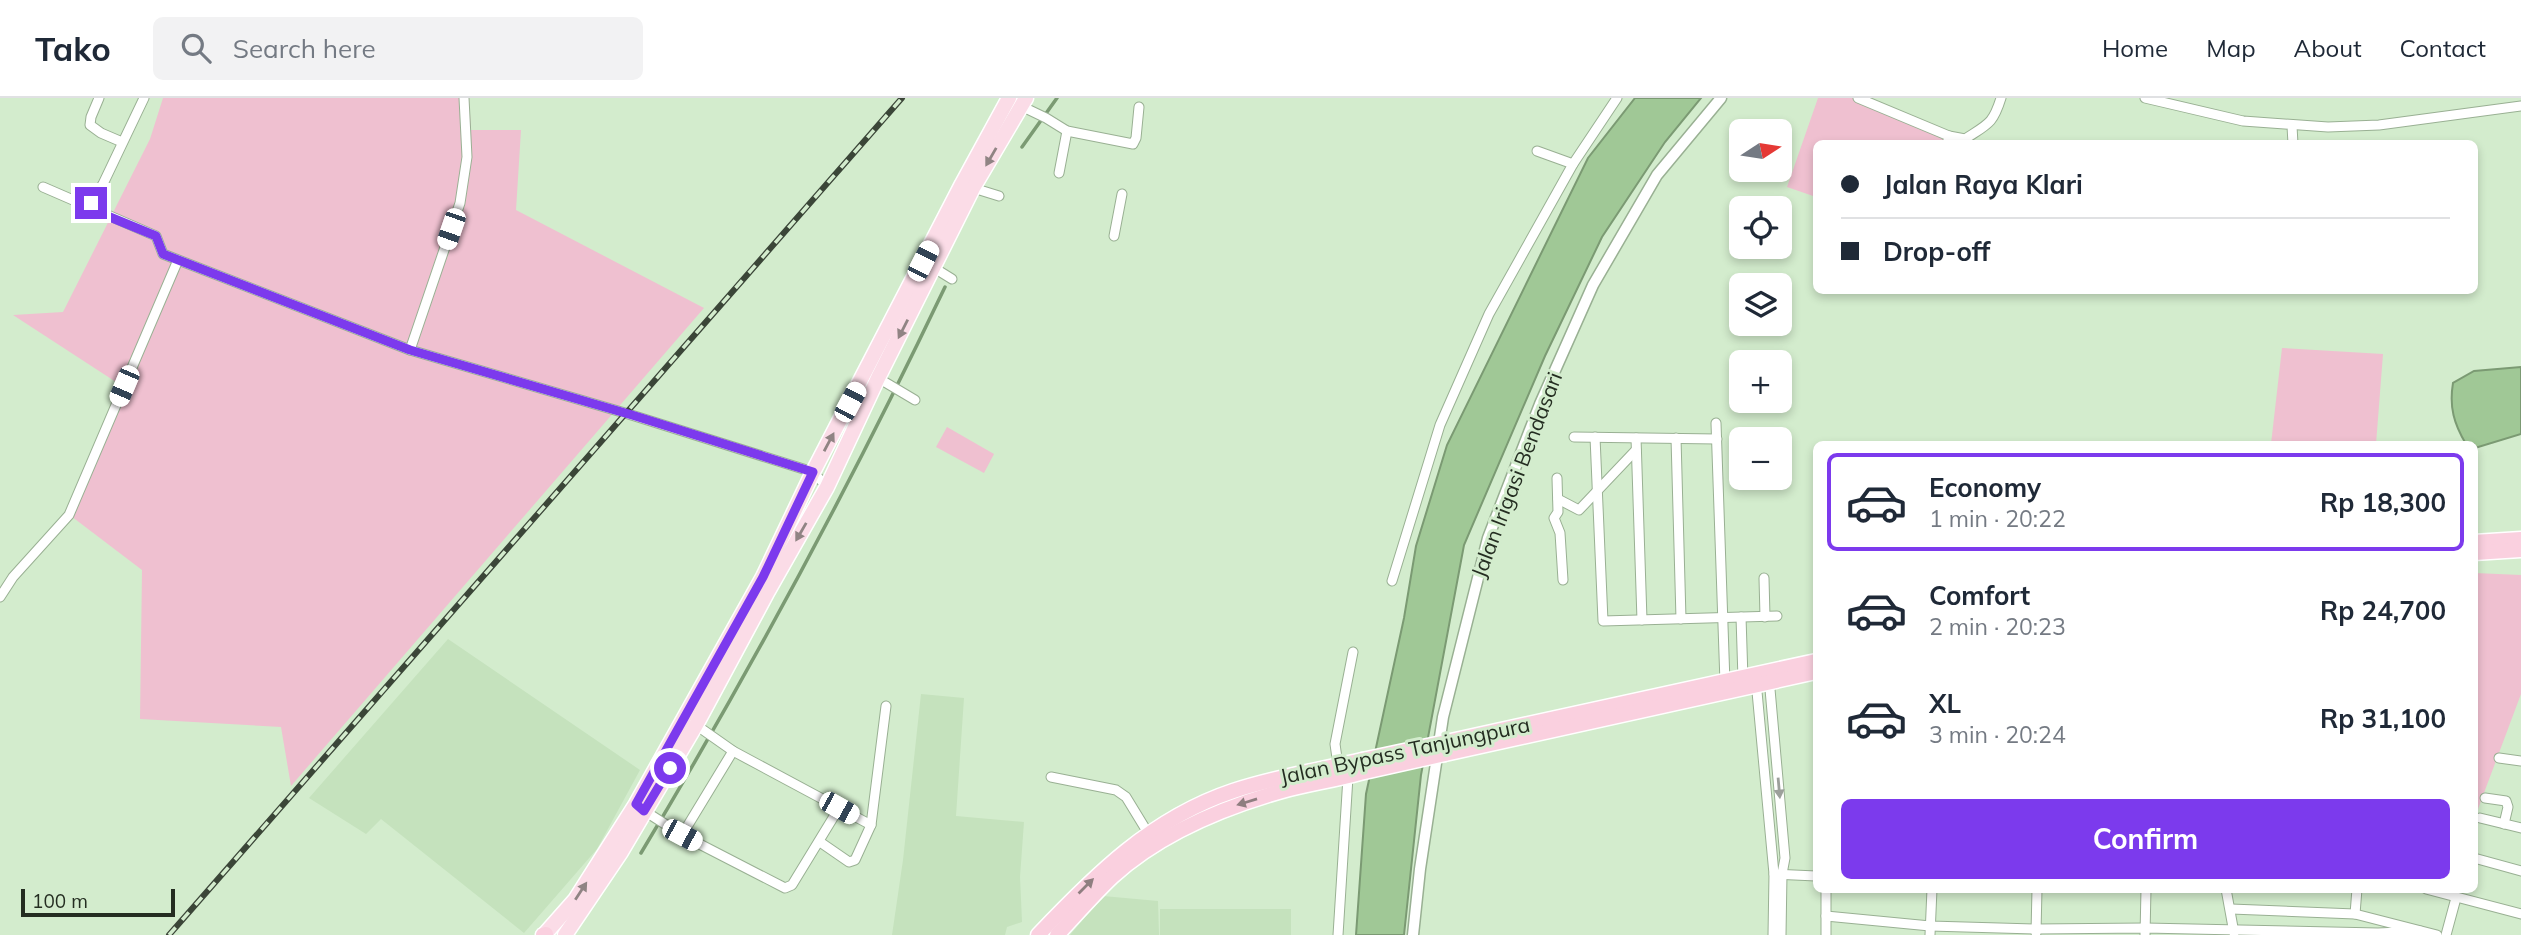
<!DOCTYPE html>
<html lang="en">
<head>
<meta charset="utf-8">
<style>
  :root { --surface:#fff; --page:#f2f2f3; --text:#1f2937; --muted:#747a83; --line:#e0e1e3; --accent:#7c3aed }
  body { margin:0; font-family:Mulish,sans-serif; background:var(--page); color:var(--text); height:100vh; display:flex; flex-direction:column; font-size:26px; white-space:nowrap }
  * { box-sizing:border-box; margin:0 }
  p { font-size:23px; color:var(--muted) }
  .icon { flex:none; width:38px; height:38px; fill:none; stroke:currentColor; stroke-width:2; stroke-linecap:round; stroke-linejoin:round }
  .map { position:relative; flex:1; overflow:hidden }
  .details { position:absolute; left:1813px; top:343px; width:665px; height:452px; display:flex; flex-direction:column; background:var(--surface); border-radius:10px; box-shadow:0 4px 10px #0003 }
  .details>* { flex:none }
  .top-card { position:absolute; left:1813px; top:42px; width:665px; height:154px; border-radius:10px; box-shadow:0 4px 10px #0003; display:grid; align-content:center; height:154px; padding:0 28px; background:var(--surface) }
  .needle { width:46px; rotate:78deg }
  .buttons { position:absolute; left:1729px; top:21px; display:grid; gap:14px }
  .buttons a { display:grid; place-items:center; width:63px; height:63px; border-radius:10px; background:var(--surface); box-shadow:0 4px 10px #0003; font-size:35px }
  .scale { position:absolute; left:21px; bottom:18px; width:154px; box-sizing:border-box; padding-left:7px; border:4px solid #242d21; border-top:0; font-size:19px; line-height:24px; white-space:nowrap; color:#242d21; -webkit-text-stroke:5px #d3eccd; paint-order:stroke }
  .end { position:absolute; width:32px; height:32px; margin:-16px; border:9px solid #7c3aed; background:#fff; box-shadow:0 0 0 4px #fff }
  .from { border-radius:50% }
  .car { position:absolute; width:21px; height:42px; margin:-21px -10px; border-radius:9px; box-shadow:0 0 5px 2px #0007; background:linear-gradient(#fff 24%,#345 0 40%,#fff 0 76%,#345 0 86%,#fff 0) }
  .top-card b { display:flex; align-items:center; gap:24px; height:66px; font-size:26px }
  .top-card b+b { border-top:2px solid var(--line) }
  .top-card i { width:18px; height:18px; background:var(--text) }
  ul { padding:12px 0 0; list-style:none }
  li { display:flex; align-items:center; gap:21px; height:98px; margin:0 14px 10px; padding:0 14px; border:4px solid transparent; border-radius:10px }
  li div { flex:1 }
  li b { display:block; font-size:26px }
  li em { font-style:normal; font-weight:700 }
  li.active { border-color:var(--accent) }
  li>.icon { width:63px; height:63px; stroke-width:1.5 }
  .cta { display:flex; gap:14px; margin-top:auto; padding:14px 28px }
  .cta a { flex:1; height:80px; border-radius:10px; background:var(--accent); color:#fff; font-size:28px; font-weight:700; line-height:80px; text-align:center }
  header { display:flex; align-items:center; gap:42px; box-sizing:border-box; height:98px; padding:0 35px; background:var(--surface); border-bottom:2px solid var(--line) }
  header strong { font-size:33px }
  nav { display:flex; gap:38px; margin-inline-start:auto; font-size:24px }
  .search { width:490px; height:63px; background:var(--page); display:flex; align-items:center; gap:18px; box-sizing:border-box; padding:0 24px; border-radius:10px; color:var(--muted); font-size:26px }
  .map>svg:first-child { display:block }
  .built { fill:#c5e2bd }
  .green { fill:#efc0d0 }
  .water { fill:#a0c896; stroke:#7b9a73; stroke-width:2 }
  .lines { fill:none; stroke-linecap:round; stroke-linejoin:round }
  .stream { stroke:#7b9a73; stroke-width:3.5 }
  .minor-casing { stroke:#99b093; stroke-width:11 }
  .tertiary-casing { stroke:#99b093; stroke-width:13 }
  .primary-casing { stroke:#fff; stroke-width:17 }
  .trunk-casing { stroke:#fff; stroke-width:17 }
  .minor { stroke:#fff; stroke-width:9 }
  .tertiary { stroke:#fff; stroke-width:10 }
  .primary { stroke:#fbdce7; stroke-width:14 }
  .trunk { stroke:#fad0df; stroke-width:14 }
  .rail-casing { stroke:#3b4638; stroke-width:6 }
  .rail { stroke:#d3eccd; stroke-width:3.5; stroke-dasharray:10; stroke-linecap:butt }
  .trunk-bridge-casing { stroke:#fff; stroke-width:17; stroke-linecap:butt }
  .trunk-bridge { stroke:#fad0df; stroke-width:14 }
  .oneway { fill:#908484 }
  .oneway2 { fill:#9ca09b }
  .oneway3 { fill:#8f7e80 }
  .route { stroke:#7c3aed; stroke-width:9 }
  .labels { text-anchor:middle; stroke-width:6; stroke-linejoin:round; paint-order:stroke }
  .street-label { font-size:21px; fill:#242d21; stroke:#d3eccd }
</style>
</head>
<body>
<header>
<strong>Tako</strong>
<div class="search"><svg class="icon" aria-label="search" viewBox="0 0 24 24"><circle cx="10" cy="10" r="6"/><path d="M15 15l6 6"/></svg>Search here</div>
<nav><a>Home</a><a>Map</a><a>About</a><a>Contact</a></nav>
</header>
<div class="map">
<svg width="2521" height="837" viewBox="0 0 2521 837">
  <rect width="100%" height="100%" fill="#d3eccd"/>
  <g class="built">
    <polygon points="448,541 640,672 597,751 524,835 381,721 366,736 309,700"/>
    <polygon points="921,596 964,600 956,718 1024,724 1020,779 1022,824 1007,829 1005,837 892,837 903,762"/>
    <polygon points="1103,798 1158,803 1159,837 1070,837"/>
    <rect x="1160" y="811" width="131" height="26"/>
  </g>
  <g class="green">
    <polygon points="163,0 469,0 471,32 521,32 516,112 704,210 291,688 281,629 140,621 142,472 67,415 119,286 13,217 63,214 150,41"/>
    <polygon points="1818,0 1863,0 1947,37 1945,45 1816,46 1816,99 1787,89"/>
    <polygon points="2282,250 2383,256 2376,346 2271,346"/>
    <polygon points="947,329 994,356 984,375 936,349"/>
    <polygon points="2475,475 2521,477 2521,596 2475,719"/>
  </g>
  <g class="water">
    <polygon points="1635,0 1701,0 1665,44 1602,139 1545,258 1464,447 1421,677 1404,837 1356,837 1366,696 1404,520 1416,448 1447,347 1588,60"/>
    <path d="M2521,269V336L2475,350L2474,346H2466C2454,326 2449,309 2453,285L2474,273Z"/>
  </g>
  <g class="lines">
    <g class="stream">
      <polyline points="1022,49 1057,0"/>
      <path d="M641,755C751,572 853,382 945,189"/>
    </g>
    <g class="minor-casing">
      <g id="minor">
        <polyline points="99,0 91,19 90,27 101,35 122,44"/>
        <polyline points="1858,0 1949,38 1947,46"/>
        <polyline points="2145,0 2243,23 2328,29 2379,27 2521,8"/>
        <polyline points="1021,8 1046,20 1067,33 1133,46 1136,40 1139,9"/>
        <polyline points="2292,28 2293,46"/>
        <path d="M1949,38L1965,41C1988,26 1993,26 2001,0"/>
        <polyline points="1537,53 1573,66"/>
        <polyline points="1059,75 1067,33"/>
        <polyline points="43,89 156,138 163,156 410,252 625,315 813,374 827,389"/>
        <polyline points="970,89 999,98"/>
        <polyline points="88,110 103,86 144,0"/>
        <polyline points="1114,138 1122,96"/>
        <polyline points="931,168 952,181"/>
        <polyline points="410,252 460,105 467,59 464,0"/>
        <polyline points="878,280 915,302"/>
        <polyline points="1716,325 1725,585"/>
        <polyline points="1574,339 1717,341"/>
        <polyline points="1595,339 1603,523 1777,518"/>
        <polyline points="1636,340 1642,522"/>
        <polyline points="1676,340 1681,521"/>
        <polyline points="1557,380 1558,414 1554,420 1560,435 1563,482"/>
        <polyline points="1558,401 1579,412 1636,352"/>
        <polyline points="1764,480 1765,519"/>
        <polyline points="1392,483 1440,327 1489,216 1573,66 1617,0"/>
        <polyline points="0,499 13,479 69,417 178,162"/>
        <polyline points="1741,519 1743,581"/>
        <polyline points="1769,580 1785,760 1782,776 1781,837"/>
        <polyline points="1756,583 1774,776"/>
        <polyline points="696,627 733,653 871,727"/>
        <polyline points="2499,660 2521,663"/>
        <polyline points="1338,667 1335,646 1353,554"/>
        <polyline points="1051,679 1116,692 1126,699 1148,735"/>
        <polyline points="2485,700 2506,703 2508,709 2504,726"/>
        <polyline points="643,712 682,737 785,790 792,787 839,710"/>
        <polyline points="2480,720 2521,730"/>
        <polyline points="682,737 733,653"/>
        <polyline points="820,744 849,764 855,762 871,727 886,608"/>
        <polyline points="2474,760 2521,773"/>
        <polyline points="1826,791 1826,837"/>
        <polyline points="2226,791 2234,835"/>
        <polyline points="2426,791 2521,816"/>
        <polyline points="2231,811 2355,816 2437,837"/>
        <polyline points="2355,816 2357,791"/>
        <polyline points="1826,818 1930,828 2036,831 2145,830 2378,835 2420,833"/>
        <polyline points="2036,835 2037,791"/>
        <polyline points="1338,837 1348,679"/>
        <polyline points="1773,837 1774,776 1816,778"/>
        <polyline points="1930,837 1932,791"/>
        <polyline points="2145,837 2146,791"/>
        <polyline points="2446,837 2456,800"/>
      </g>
    </g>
    <g class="tertiary-casing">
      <polyline id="tertiary" points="1413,837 1420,771 1443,619 1488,440 1540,306 1593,187 1657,77 1721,0"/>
    </g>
    <g class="primary-casing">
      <g id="primary">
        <polyline points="544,837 575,802 636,706 763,479 813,374 962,86 1009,0"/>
        <polyline points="565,837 621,754 696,627 768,493 827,389 878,280 973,90 1026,0"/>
      </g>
    </g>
    <g class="trunk-casing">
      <g id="trunk">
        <polyline points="2474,444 2521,441"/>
        <polyline points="2474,455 2521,452"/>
        <polyline points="1446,644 1816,563"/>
        <polyline points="1445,656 1816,574"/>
        <polyline points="543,837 546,836"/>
        <path d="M1038,837C1095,777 1152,720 1233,693C1275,679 1319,672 1362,662"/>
        <path d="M1057,837C1075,818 1093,797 1112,779C1159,736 1222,710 1282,693C1308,686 1335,682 1360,675"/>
      </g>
    </g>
    <use href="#minor" class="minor"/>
    <use href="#tertiary" class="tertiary"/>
    <use href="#primary" class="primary"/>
    <use href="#trunk" class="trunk"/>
    <g class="rail-casing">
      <polyline id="rail" points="169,837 902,0"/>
    </g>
    <use href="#rail" class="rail"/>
    <g class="trunk-bridge-casing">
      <g id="trunk-bridge">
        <polyline points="1362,662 1446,644"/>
        <polyline points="1360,675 1445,656"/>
      </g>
    </g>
    <use href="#trunk-bridge" class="trunk-bridge"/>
  </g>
  <defs><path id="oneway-solid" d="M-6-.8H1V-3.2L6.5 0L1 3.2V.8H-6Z" transform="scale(1.75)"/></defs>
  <g class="oneway">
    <use href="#oneway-solid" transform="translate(991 59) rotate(120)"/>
    <use href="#oneway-solid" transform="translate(903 231) rotate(117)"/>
    <use href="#oneway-solid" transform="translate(829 344) rotate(-62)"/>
    <use href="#oneway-solid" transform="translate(801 434) rotate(120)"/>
    <use href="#oneway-solid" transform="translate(581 793) rotate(-57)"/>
  </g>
  <use class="oneway2" href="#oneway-solid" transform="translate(1779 690) rotate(85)"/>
  <g class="oneway3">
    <use href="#oneway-solid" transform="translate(1247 704) rotate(163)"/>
    <use href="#oneway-solid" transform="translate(1086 788) rotate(-45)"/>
  </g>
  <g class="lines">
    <polyline class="route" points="91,105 88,110 156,138 163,156 410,252 632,317 813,374 763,479 636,706 644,713 670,670"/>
  </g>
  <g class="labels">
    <g class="street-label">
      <text transform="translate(1517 377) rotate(-69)" y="7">Jalan Irigasi Bendasari</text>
      <text transform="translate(1405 653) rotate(-12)" y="7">Jalan Bypass Tanjungpura</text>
    </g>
  </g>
</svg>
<div class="buttons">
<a><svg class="needle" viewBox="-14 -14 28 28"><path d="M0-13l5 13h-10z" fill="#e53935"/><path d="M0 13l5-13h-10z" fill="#747a83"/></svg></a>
<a><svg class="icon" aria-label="locate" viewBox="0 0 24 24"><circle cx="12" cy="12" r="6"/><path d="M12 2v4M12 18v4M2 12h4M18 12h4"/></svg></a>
<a><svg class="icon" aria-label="layers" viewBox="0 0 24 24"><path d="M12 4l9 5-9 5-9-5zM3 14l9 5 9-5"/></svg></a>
<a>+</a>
<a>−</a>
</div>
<div class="scale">100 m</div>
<i class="end from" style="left:670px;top:670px"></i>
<i class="end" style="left:91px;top:105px"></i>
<i class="car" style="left:451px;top:131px;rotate:199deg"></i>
<i class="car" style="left:923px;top:163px;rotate:27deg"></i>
<i class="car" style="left:124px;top:288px;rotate:203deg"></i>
<i class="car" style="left:850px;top:304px;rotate:28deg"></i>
<i class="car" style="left:839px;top:710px;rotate:119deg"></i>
<i class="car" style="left:682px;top:737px;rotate:118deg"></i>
<div class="top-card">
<b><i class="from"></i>Jalan Raya Klari</b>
<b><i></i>Drop-off</b>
</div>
<section class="details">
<ul>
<li class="active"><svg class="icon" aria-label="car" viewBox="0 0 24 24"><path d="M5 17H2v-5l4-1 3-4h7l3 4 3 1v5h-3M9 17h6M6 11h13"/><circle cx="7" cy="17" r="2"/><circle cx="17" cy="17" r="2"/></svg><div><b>Economy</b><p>1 min · 20:22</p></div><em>Rp 18,300</em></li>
<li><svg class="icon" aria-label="car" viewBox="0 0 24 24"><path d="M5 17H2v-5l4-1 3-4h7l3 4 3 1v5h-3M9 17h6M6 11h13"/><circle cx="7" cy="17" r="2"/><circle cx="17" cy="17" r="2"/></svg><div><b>Comfort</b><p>2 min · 20:23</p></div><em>Rp 24,700</em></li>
<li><svg class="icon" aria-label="car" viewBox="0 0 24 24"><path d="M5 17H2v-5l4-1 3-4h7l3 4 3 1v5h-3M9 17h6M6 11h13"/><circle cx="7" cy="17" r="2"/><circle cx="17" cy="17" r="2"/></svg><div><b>XL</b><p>3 min · 20:24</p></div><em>Rp 31,100</em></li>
</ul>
<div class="cta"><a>Confirm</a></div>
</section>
</div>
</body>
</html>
